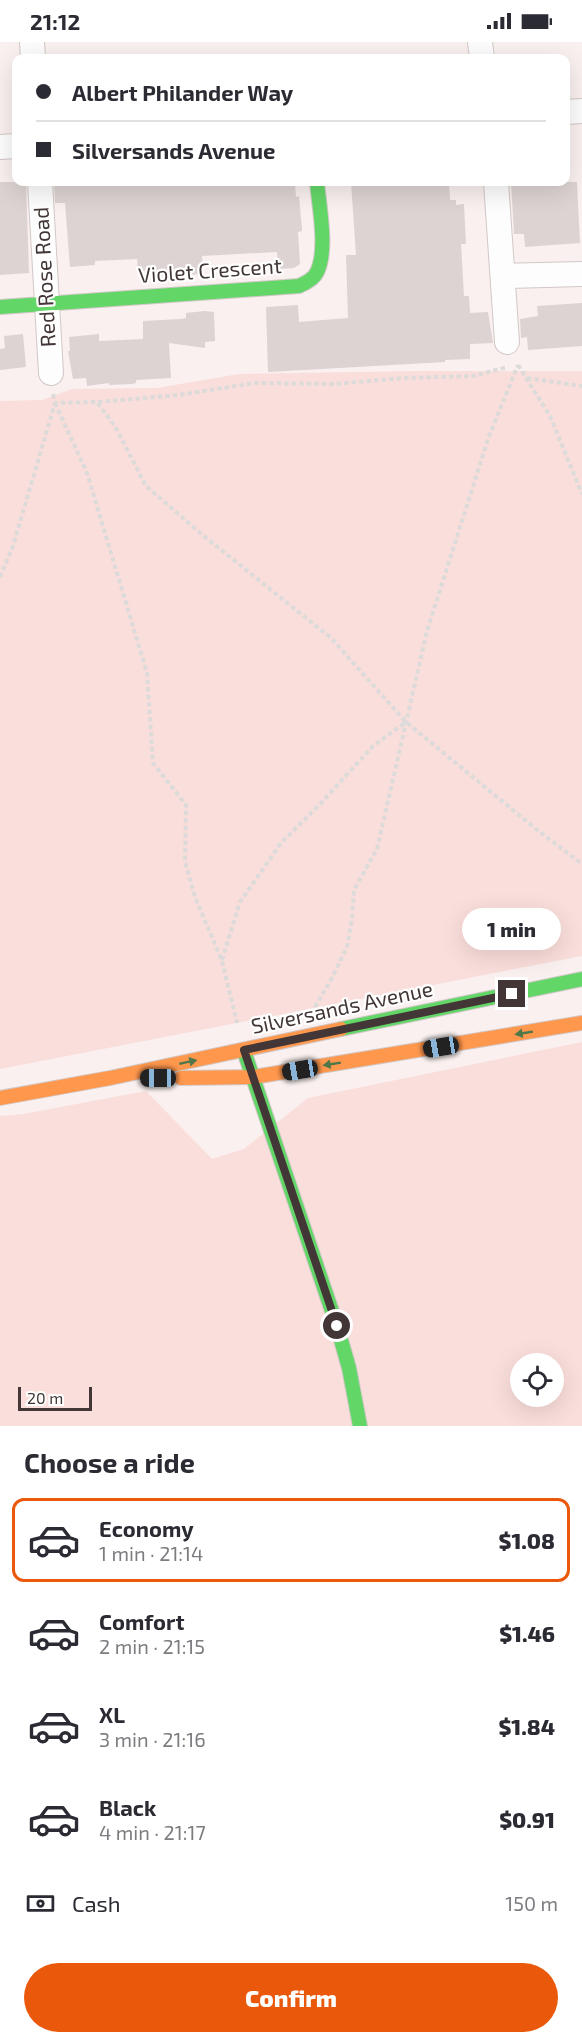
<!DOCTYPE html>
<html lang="en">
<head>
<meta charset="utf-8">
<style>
  :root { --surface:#fff; --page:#f7f7f7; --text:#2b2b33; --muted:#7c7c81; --line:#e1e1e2; --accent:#ea580c }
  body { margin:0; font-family:"Exo 2",sans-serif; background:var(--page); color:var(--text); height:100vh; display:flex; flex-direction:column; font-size:22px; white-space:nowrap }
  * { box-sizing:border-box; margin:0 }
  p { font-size:20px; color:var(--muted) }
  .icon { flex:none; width:33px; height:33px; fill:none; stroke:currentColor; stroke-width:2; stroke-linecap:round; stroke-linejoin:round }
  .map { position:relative; height:1384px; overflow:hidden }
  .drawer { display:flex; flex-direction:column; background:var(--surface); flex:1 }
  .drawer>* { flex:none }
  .guide { position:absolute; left:12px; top:12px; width:558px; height:132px; border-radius:12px; box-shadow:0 6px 24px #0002; display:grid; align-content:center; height:132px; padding:0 24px; background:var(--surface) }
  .fabs { position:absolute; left:510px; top:1311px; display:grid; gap:12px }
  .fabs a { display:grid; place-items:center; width:54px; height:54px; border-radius:50%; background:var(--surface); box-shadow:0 6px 24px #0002; font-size:30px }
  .scale { position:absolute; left:18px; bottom:15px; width:74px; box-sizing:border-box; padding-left:6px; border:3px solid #423736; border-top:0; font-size:16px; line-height:21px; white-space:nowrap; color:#423736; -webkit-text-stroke:4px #fff; paint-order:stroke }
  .end { position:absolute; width:27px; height:27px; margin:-14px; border:8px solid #423736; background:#fff; box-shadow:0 0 0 3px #fff }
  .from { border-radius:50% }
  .bubble { position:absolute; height:42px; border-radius:21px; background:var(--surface); box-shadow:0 6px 24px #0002; font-size:20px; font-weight:800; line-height:42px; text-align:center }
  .car { position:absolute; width:18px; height:36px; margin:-18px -9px; border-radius:8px; box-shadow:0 0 4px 2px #0007; background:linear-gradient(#222 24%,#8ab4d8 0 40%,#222 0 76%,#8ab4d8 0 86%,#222 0) }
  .guide b { display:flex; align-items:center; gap:21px; height:57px; font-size:22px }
  .guide b+b { border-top:2px solid var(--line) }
  .guide i { width:15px; height:15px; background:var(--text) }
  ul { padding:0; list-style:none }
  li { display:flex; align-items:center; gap:18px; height:84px; margin:0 12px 9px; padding:0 12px; border:3px solid transparent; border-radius:12px }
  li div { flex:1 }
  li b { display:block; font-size:22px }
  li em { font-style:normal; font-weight:800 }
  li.active { border-color:var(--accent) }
  li>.icon { width:54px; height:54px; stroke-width:1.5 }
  h2 { padding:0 24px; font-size:27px; line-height:72px }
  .pay { display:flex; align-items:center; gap:15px; height:66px; padding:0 24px; font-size:22px }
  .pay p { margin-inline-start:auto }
  .action { display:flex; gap:12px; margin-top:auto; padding:12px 24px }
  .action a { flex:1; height:69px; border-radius:36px; background:var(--accent); color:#fff; font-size:24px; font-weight:800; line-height:69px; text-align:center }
  .status { display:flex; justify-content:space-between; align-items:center; height:42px; padding:0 30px; background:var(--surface); direction:ltr }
  .status svg { height:16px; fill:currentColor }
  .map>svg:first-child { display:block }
  .green { fill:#fadedb; fill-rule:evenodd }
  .building { fill:#dcd3d2 }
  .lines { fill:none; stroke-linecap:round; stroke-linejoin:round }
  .street-casing { stroke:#d1c8c7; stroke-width:26 }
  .fast-casing { stroke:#d1c8c7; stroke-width:16 }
  .slow-casing { stroke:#d1c8c7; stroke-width:16 }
  .path { stroke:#dddada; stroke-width:4; stroke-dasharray:4.5 3; stroke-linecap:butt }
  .street { stroke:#fefdfd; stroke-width:24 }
  .fast { stroke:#63d668; stroke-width:14 }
  .slow { stroke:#ff974d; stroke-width:14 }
  .oneway { fill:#4f774a }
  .route { stroke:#423736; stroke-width:8 }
  .labels { text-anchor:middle; stroke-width:4.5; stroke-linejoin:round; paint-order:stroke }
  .street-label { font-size:21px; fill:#423736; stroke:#fff }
</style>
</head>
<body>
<div class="status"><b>21:12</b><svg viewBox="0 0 49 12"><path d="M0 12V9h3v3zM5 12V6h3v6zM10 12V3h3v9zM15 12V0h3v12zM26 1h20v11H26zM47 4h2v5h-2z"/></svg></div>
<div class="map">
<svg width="582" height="1384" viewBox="0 0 582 1384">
  <rect width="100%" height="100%" fill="#f9f0ef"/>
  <g class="green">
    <polygon points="412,329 582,329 582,914 0,1027 0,359 42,358 72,347 157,346 239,332"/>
    <path d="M582,1000V1384H0V1074L23,1072L146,1049L212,1117L244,1107L308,1056ZM520,1322H554V1354H520Z"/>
  </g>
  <g class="building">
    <polygon points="0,140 26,140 29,231 0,233"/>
    <polygon points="54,140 295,140 296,155 299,154 302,187 302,189 298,190 300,222 294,226 278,227 277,210 202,214 203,232 184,233 156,234 156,228 138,229 137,217 95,219 95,223 70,225 65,161 55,161"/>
    <polygon points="351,140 449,140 450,158 456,158 456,163 464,162 466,202 461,202 464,254 469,254 470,271 488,270 493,301 470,302 470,317 445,318 445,320 268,330 266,265 298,263 299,280 348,276 346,213 356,213"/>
    <polygon points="511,140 577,140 580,201 525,205 524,192 514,192"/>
    <polygon points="582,261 582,304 528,308 527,295 521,296 520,277 538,274 537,264"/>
    <polygon points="205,269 214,270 215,299 205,300 205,306 169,301 171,336 136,338 136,341 132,342 109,343 109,341 87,344 86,336 73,337 68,309 70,309 69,295 99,292 99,299 143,297 143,279 181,277 186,276 186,271"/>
    <polygon points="23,292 26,325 0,328 0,307 5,306 4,294"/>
  </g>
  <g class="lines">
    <g class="street-casing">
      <g id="street">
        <polyline points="32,0 33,16"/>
        <polyline points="480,0 482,16"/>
        <polyline points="566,70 582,69"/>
        <polyline points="0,105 16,104"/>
        <polyline points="40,140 51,331"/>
        <polyline points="496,140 507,300"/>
        <polyline points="503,234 582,232"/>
      </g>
    </g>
    <g class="fast-casing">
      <g id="fast">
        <path d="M0,265L299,244C306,241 314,237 317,230C328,208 319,164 317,140"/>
        <polyline points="341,987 582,937"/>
        <polyline points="246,1015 337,1284 349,1326 360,1384"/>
      </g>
    </g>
    <g class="slow-casing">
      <g id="slow">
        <polyline points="181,1036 253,1035 582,981"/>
        <polyline points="0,1056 110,1036 341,987"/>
      </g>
    </g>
    <g class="path">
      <polyline points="518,323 550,374 582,452"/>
      <polyline points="527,336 582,344"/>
      <polyline points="53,352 55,361 97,360 116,386 146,444 205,495 331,596 406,680 536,787 582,822"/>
      <polyline points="98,360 179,353 254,341 334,342 405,336 473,334 508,325"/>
      <polyline points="55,361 87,431 147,631 153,721 186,763 185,820 195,855 222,919 237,981"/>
      <polyline points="0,535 13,504 55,361"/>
      <polyline points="222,918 240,860 281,801 322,760 373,704 406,680"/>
      <polyline points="315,965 332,936 347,905 352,876 354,848 377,807 427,589 489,394 518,323"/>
    </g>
    <use href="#street" class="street"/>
    <use href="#fast" class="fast"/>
    <use href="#slow" class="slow"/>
  </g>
  <defs><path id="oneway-solid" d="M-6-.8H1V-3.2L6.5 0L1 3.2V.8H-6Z" transform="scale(1.5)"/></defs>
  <g class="oneway">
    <use href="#oneway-solid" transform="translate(524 991) rotate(171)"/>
    <use href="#oneway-solid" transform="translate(188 1020) rotate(-12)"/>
    <use href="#oneway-solid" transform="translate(332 1022) rotate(171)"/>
  </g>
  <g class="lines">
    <polyline class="route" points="337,1284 244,1008 512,952"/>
  </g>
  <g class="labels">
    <g class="street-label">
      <text transform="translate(210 229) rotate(-4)" y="7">Violet Crescent</text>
      <text transform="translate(45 235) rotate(-93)" y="7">Red Rose Road</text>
      <text transform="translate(342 966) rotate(-12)" y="7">Silversands Avenue</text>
    </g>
  </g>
</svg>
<div class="fabs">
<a><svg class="icon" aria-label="locate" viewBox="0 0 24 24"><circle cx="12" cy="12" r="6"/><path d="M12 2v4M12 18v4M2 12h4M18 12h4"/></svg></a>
</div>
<div class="scale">20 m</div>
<i class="end from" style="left:337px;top:1284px"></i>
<i class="end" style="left:512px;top:952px"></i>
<div class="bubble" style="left:462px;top:866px;width:99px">1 min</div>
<i class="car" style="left:441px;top:1005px;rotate:261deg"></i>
<i class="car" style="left:300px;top:1028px;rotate:261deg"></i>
<i class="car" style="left:158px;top:1036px;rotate:270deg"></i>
<div class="guide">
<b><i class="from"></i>Albert Philander Way</b>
<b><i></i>Silversands Avenue</b>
</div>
</div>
<section class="drawer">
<h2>Choose a ride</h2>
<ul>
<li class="active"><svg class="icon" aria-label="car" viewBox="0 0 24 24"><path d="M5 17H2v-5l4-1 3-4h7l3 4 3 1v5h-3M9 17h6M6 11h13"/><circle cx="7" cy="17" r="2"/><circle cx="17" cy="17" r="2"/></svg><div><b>Economy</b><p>1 min · 21:14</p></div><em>$1.08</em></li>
<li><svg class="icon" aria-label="car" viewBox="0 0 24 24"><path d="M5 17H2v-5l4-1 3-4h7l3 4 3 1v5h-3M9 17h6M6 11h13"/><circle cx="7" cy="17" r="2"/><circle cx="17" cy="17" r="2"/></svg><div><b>Comfort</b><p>2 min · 21:15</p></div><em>$1.46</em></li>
<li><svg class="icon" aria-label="car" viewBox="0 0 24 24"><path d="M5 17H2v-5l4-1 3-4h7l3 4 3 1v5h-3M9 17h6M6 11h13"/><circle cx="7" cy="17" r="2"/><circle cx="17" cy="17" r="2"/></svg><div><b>XL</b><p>3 min · 21:16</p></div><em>$1.84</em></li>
<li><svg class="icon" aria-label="car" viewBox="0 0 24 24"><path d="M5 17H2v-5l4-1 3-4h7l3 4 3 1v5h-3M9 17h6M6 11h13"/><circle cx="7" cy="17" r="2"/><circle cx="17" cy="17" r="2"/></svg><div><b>Black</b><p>4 min · 21:17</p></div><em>$0.91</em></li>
</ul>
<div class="pay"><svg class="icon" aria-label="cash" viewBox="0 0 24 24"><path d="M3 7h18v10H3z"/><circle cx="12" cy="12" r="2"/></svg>Cash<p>150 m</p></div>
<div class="action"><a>Confirm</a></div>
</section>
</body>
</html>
